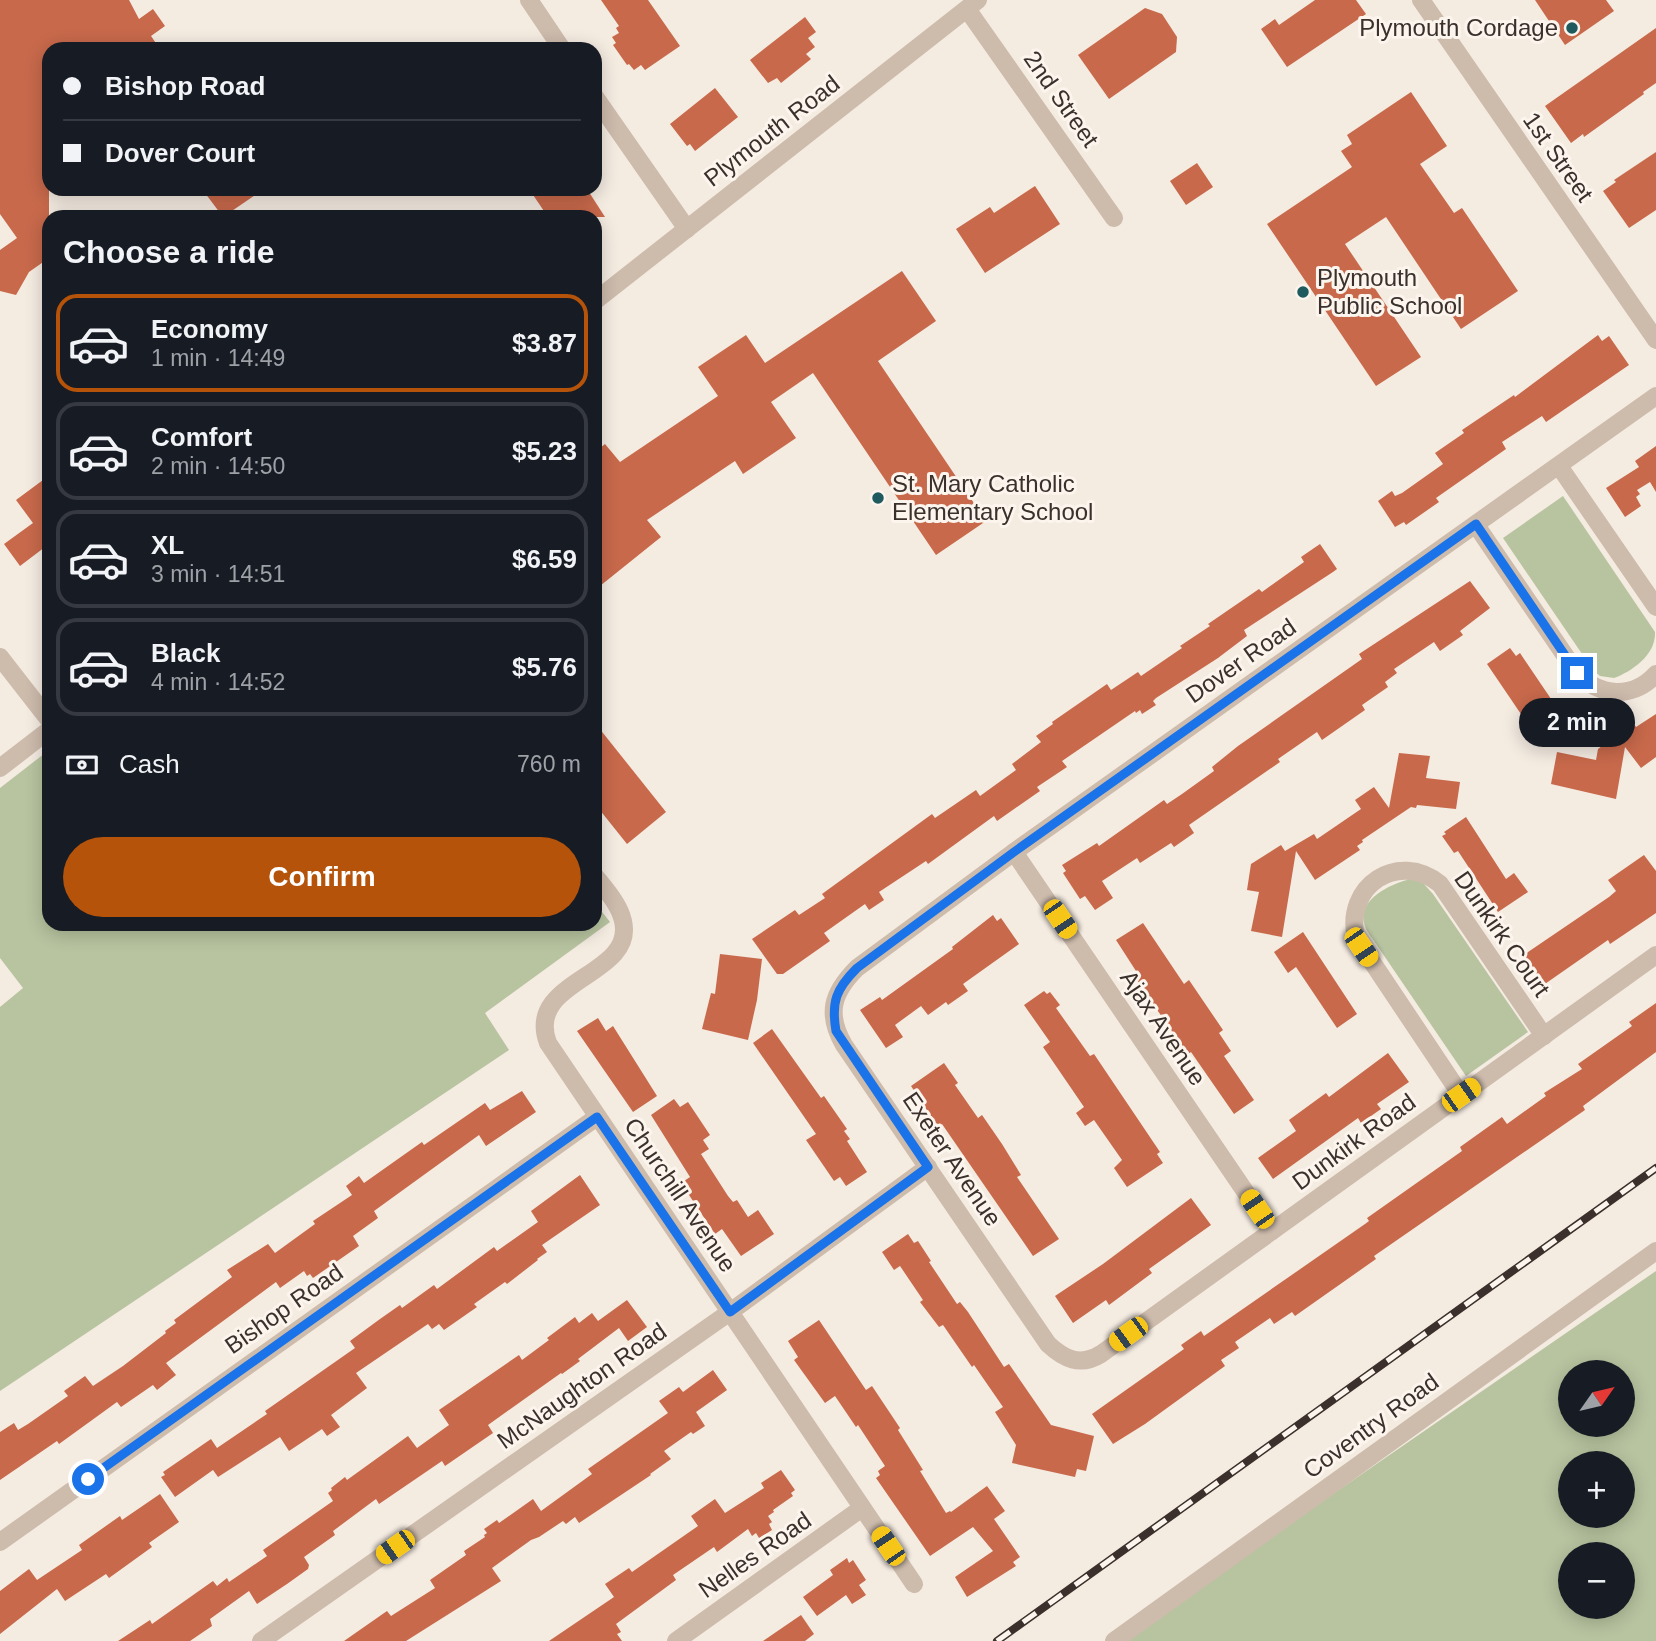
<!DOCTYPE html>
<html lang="en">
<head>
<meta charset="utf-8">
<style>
  :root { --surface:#171b24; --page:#20242c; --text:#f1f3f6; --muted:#9ea1a6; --line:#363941; --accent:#b45309 }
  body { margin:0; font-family:Arial,sans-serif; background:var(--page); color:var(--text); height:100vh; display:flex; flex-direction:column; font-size:26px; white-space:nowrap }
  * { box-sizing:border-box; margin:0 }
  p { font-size:23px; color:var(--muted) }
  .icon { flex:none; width:38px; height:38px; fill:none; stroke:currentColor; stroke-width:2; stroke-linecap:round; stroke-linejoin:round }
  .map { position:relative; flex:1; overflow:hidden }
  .side { position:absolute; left:42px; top:210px; width:560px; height:721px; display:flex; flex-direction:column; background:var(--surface); border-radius:21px; box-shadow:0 4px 18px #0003 }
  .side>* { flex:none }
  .guide { position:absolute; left:42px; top:42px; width:560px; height:154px; border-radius:21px; box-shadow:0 4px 18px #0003; display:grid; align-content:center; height:154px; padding:0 21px; background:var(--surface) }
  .needle { width:46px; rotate:56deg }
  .buttons { position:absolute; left:1558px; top:1360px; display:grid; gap:14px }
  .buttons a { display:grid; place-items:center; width:77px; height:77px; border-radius:50%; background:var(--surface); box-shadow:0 4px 18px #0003; font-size:35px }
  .end { position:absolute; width:32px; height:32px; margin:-16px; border:9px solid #1a73e8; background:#fff; box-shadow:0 0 0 4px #fff }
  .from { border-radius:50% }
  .bubble { position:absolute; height:49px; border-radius:24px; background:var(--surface); box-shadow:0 4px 18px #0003; font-size:23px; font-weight:800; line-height:49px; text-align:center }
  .car { position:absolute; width:21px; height:42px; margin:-21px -10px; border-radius:9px; box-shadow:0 0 5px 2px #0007; background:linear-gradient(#f5c518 24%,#345 0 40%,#f5c518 0 76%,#345 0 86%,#f5c518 0) }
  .guide b { display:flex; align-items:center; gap:24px; height:66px; font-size:26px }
  .guide b+b { border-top:2px solid var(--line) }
  .guide i { width:18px; height:18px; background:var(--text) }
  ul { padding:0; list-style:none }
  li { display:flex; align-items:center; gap:21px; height:98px; margin:0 14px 10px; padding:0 7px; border:4px solid var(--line); border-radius:21px }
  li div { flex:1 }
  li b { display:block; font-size:26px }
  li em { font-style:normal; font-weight:800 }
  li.selected { border-color:var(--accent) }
  li>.icon { width:63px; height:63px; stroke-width:1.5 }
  h2 { padding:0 21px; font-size:32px; line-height:84px }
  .pay { display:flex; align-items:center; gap:18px; height:77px; padding:0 21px; font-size:26px }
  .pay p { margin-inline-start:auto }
  .primary-button { display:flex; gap:14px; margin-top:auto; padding:14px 21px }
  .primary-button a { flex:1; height:80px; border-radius:42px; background:var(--accent); color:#fff; font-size:28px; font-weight:800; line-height:80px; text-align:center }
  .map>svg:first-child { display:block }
  .green { fill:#b8c4a0; fill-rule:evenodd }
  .building { fill:#c8694b }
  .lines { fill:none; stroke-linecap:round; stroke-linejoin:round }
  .minor { stroke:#cdbbac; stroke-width:18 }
  .rail-casing { stroke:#3b302b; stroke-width:8 }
  .rail { stroke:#fbf5ee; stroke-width:5; stroke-dasharray:16; stroke-linecap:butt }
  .route { stroke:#1a73e8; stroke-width:9 }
  .poi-dot { fill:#1f5a5e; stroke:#fbf5ee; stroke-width:2.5 }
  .labels { text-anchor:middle; stroke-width:6; stroke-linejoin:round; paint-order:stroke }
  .poi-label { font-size:24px; fill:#3b302b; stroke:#fbf5ee; text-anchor:start }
  .street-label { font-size:24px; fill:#3b302b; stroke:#fbf5ee }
</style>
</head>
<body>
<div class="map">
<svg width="1656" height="1641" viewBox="0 0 1656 1641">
  <rect width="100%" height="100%" fill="#f4ebe1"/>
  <g class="green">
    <path d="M1563,496L1655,632C1656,655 1632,671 1614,678L1600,676L1593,670L1503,538Z"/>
    <polygon points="49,750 49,924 595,924 595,903 610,922 485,1013 509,1050 0,1391 0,1007 23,988 0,958 0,788"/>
    <path d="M1411,879L1423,883L1433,894L1528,1032L1466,1076L1372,938C1369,934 1365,928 1364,923C1358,898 1393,883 1411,879Z"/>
    <path d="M1656,1271V1641H1120ZM1570,1372H1622V1424H1570ZM1570,1463H1622V1516H1570ZM1570,1554H1622V1606H1570Z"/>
  </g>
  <g class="building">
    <polygon points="0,0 129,0 139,19 153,9 165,26 151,36 160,49 49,49 49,258 29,272 16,295 0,291 0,250 17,238 0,214"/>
    <polygon points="601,0 648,0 680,46 645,70 641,65 634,70 629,64 627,65 613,45 616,43 612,37 619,33 616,28 619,26"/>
    <polygon points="1315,0 1356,0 1366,14 1287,67 1261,29 1275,19 1279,25"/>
    <polygon points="1535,0 1606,0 1614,11 1565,45"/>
    <polygon points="1145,8 1162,14 1177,37 1176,52 1109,99 1078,55"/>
    <polygon points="805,17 816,32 808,38 815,47 806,54 811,59 781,83 777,78 768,83 750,60"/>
    <polygon points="1656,28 1656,83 1643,92 1644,94 1584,137 1583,134 1571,143 1545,106"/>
    <polygon points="715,88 738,117 695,151 690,144 687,146 670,124"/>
    <polygon points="1411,92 1447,146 1420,164 1454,213 1462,208 1518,291 1461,329 1386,217 1345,244 1421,357 1376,386 1267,224 1352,167 1341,151 1352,144 1347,135"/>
    <polygon points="1656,152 1656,210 1629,228 1603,191 1616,182 1614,180"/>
    <polygon points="1197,163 1213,187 1186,205 1170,181"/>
    <polygon points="1035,186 1060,224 985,273 956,229 990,207 994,213"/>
    <polygon points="202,189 264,189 223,217"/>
    <polygon points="529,189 587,189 605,217 548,217"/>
    <polygon points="902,271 936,321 878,361 986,521 936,555 813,373 771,402 796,438 743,474 735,461 647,520 661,537 595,590 595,452 605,444 620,462 718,396 698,367 746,335 765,363"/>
    <polygon points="1598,335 1602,341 1609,336 1629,365 1546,422 1542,416 1502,442 1506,449 1436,498 1439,502 1406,525 1404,522 1395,527 1378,501 1392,491 1395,496 1402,493 1443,464 1435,453 1464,433 1462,430 1514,395 1515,397"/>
    <polygon points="1656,446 1656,492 1650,482 1637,490 1640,494 1636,497 1641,506 1625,517 1606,488 1639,467 1635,461"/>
    <polygon points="43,480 49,489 49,544 20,566 4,544 33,523 16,500"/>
    <polygon points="1320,544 1337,569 1333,572 1244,630 1247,636 1218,658 1156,698 1153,701 1156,705 1142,714 1140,710 1136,713 1135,711 1062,761 1067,767 1037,787 1040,791 997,821 994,816 928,864 926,861 879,892 884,900 869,910 865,904 824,933 830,941 783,974 777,974 752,939 795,910 799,915 825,898 822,894 932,814 935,818 976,790 980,796 1016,770 1012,764 1041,742 1036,736 1053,724 1052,722 1107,684 1111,690 1138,672 1141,676 1182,648 1180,646 1210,626 1208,624 1259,589 1262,592 1304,562 1301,557"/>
    <polygon points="1470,581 1490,608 1460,631 1463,635 1440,651 1434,642 1394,669 1397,673 1385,682 1388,687 1362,705 1365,710 1322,740 1317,732 1278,759 1280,762 1189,825 1194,833 1174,847 1171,843 1140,863 1137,858 1102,881 1113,898 1095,910 1085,896 1080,899 1063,873 1066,871 1062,865 1097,843 1099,846 1164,800 1167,804 1182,794 1214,771 1212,767 1238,746 1362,659 1359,654"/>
    <polygon points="1510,648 1516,656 1520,653 1568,724 1564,726 1566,729 1546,742 1540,742 1487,664"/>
    <polygon points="1656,714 1656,757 1641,768 1625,747 1616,799 1551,784 1557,752 1596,760 1598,749 1633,723 1636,727"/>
    <polygon points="595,723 666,812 627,844 595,804"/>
    <polygon points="1399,753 1430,756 1426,778 1460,782 1456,809 1417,805 1416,808 1411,807 1362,840 1363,842 1357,846 1360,850 1315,880 1296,851 1282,937 1251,931 1259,892 1247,890 1251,864 1281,845 1285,851 1314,834 1317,839 1361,809 1355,800 1374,787 1389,808"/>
    <polygon points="1466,817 1506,879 1514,873 1528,892 1498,912 1458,851 1454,853 1442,836 1446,834 1444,832"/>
    <polygon points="1644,855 1656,871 1656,913 1610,944 1608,940 1542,986 1522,956 1609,897 1616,891 1608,880"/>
    <polygon points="993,915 997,921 1001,918 1019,944 963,984 968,991 948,1005 946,1002 928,1015 921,1006 895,1025 903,1037 886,1048 860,1010 880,997 882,1000 953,949 952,947"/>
    <polygon points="1143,923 1184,984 1189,980 1223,1030 1219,1033 1231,1051 1224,1056 1254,1100 1234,1114 1191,1052 1188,1054 1132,974 1136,971 1116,940"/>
    <polygon points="1303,932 1357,1014 1337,1028 1296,967 1288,973 1274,952"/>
    <polygon points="720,954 762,959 757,1000 748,1040 702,1029 711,993 715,994"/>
    <polygon points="1044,991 1047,994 1050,992 1060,1005 1056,1008 1090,1056 1094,1054 1160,1152 1157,1154 1163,1163 1127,1187 1114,1168 1122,1160 1094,1120 1085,1126 1076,1113 1084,1107 1043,1047 1050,1042 1024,1005"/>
    <polygon points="1656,1003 1656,1052 1583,1106 1585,1110 1374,1256 1376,1259 1295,1316 1292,1312 1274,1324 1270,1318 1235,1342 1239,1348 1221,1360 1225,1366 1145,1424 1113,1444 1092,1414 1184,1349 1181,1345 1201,1331 1204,1336 1365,1224 1369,1221 1367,1218 1462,1151 1460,1147 1502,1117 1507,1124 1546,1096 1544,1093 1582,1069 1578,1064 1632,1026 1629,1022"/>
    <polygon points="598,1018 606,1031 613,1026 657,1096 633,1112 577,1031"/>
    <polygon points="772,1029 821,1098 824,1096 847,1129 844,1131 850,1139 847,1141 867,1172 846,1186 840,1177 834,1181 806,1140 816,1134 753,1043"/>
    <polygon points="1388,1053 1409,1082 1377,1104 1381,1109 1361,1123 1358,1118 1273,1179 1258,1158 1296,1131 1289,1120 1326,1093 1329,1097"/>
    <polygon points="944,1063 958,1083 955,1085 978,1118 982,1115 1002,1144 1021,1175 1017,1177 1059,1239 1033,1256 942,1124 938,1127 911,1086"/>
    <polygon points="522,1091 536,1112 486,1146 479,1135 374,1211 378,1218 353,1236 359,1246 313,1278 310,1274 307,1276 304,1271 280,1288 276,1282 166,1363 176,1375 157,1390 153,1385 121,1407 117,1402 59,1444 57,1441 0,1480 0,1432 14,1423 18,1430 28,1424 68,1396 64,1391 85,1376 93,1386 123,1366 166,1333 165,1331 176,1323 174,1320 232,1277 227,1270 268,1244 275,1253 315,1224 313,1221 352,1195 346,1186 359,1176 364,1183 422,1142 424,1145 485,1103 490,1110"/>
    <polygon points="674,1099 680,1107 688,1102 710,1135 703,1140 709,1149 701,1154 728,1196 733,1202 737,1200 748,1217 758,1210 774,1234 741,1256 722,1229 715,1234 681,1183 690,1177 651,1115"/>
    <polygon points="580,1175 600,1205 542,1245 547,1252 537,1259 538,1260 507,1284 505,1282 474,1304 477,1307 444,1330 439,1324 432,1329 428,1324 356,1373 367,1388 331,1415 340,1427 327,1436 322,1429 289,1451 280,1437 218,1477 213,1470 175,1497 161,1477 165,1475 163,1472 211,1439 217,1448 267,1414 265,1411 355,1348 350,1341 380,1319 400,1305 402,1308 434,1285 437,1289 494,1247 497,1251 538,1222 531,1211"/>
    <polygon points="1191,1198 1211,1225 1149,1269 1152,1273 1109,1305 1106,1300 1073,1323 1055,1296 1103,1264"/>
    <polygon points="908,1234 914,1243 918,1241 931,1261 929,1262 957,1304 960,1302 968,1312 1004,1367 1009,1364 1051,1425 1094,1436 1086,1471 1077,1469 1075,1477 1012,1463 1016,1445 995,1412 1003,1407 974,1365 972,1367 943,1325 939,1327 920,1302 923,1300 900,1266 894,1270 882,1252"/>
    <polygon points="627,1300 647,1327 628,1341 619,1328 578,1359 580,1361 562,1374 561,1373 488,1425 493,1433 445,1466 442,1461 379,1504 376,1499 333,1531 335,1535 304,1557 309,1565 308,1569 287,1584 257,1604 249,1591 210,1619 212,1626 190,1641 118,1641 150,1620 152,1624 213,1581 217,1586 227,1578 229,1582 267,1556 263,1550 333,1501 328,1493 332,1490 331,1488 345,1477 347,1480 408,1436 417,1448 449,1425 439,1410 519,1355 522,1360 549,1340 547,1338 575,1317 579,1323 592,1313 598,1321"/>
    <polygon points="819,1320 866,1390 872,1386 900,1428 898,1430 923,1470 920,1471 946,1513 950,1511 951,1512 987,1486 1005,1511 994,1519 1020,1557 1013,1562 1016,1566 967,1597 955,1577 993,1551 973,1527 930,1556 876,1478 880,1475 878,1471 885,1466 858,1425 856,1427 835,1396 825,1403 794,1360 798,1357 788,1341"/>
    <polygon points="713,1370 727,1390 696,1412 705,1426 693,1434 691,1432 664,1451 671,1459 650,1474 651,1475 579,1523 575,1517 566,1524 563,1521 539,1537 531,1540 492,1568 501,1581 406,1641 344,1641 387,1611 391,1616 435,1588 430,1580 466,1555 464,1551 485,1537 484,1535 487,1533 484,1529 497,1520 499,1523 533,1499 541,1511 592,1474 588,1469 668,1413 659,1401 679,1387 683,1392"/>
    <polygon points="781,1470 795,1490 791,1493 793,1496 773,1510 774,1512 768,1516 772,1522 769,1524 772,1530 759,1538 756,1533 752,1536 748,1529 717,1552 714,1547 673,1575 676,1580 616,1624 621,1632 617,1634 622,1641 549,1641 614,1597 605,1584 629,1568 632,1572 698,1526 691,1516 715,1499 725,1513 764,1488 761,1483"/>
    <polygon points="160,1494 179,1522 149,1543 152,1547 109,1578 106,1574 65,1601 57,1589 0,1634 0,1591 29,1569 37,1580 82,1550 79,1545 120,1516 122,1520"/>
    <polygon points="847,1558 849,1563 853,1560 866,1580 859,1585 866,1595 852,1604 846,1595 817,1616 803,1597 833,1575 830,1570"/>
    <polygon points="801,1615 814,1634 805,1641 763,1641"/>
  </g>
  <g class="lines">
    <g class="minor">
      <polyline points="529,0 562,49"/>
      <polyline points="1421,0 1656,340"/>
      <polyline points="967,9 1114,218"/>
      <polyline points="595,97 687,229"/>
      <polyline points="595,301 978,0"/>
      <path d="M1656,396L1014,852L857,968C832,993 826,1014 844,1045L1048,1344C1064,1359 1080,1367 1101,1354L1656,955"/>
      <polyline points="1559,466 1656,607"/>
      <path d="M1476,525L1577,673C1600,697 1633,699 1656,674"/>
      <polyline points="0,657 49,720"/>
      <polyline points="0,768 49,730"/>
      <polyline points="1014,852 1272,1231"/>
      <path d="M595,876C606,890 619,904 623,921C636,977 524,979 548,1043L914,1584"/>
      <path d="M1461,1095L1356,938C1344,886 1398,850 1440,884L1544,1036"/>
      <polyline points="0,1542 597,1117"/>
      <polyline points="261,1641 730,1312 928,1167"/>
      <polyline points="676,1641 862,1508"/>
      <polyline points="1114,1641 1656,1251"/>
    </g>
    <g class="rail-casing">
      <polyline id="rail" points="997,1641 1656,1168"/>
    </g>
    <use href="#rail" class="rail"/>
  </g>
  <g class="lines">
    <path class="route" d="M88,1479L597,1117L730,1312L928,1167L836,1031C831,1002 836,989 857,968L1014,852L1476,524L1577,673"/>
  </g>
  <g class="poi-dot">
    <circle cx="1572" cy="28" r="7"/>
    <circle cx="1303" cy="292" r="7"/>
    <circle cx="878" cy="498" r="7"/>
  </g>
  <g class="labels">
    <g class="poi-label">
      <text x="1558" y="36" text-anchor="end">Plymouth Cordage</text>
      <text x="1317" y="286">Plymouth<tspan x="1317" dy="28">Public School</tspan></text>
      <text x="892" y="492">St. Mary Catholic<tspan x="892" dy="28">Elementary School</tspan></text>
    </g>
    <g class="street-label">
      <text transform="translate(1061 99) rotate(55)" y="8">2nd Street</text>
      <text transform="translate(772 131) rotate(-38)" y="8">Plymouth Road</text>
      <text transform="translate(1558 157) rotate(55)" y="8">1st Street</text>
      <text transform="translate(1241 661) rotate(-35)" y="8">Dover Road</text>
      <text transform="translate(1502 934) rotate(55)" y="8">Dunkirk Court</text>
      <text transform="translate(1163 1028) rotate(56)" y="8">Ajax Avenue</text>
      <text transform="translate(1354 1142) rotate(-36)" y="8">Dunkirk Road</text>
      <text transform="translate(952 1159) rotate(56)" y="8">Exeter Avenue</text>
      <text transform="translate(680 1195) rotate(56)" y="8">Churchill Avenue</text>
      <text transform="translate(284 1309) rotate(-35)" y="8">Bishop Road</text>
      <text transform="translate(582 1386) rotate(-35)" y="8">McNaughton Road</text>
      <text transform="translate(1371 1426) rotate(-36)" y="8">Coventry Road</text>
      <text transform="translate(755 1555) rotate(-35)" y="8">Nelles Road</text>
    </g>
  </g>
</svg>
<div class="buttons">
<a><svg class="needle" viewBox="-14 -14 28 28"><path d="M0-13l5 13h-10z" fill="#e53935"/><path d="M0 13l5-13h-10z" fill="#9ea1a6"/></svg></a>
<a>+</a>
<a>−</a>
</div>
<i class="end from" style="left:88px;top:1479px"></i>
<i class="end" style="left:1577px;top:673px"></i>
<div class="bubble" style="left:1519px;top:698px;width:116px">2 min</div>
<i class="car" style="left:1060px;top:919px;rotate:146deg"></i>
<i class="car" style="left:1361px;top:947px;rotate:146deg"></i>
<i class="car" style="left:1461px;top:1095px;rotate:55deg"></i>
<i class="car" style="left:1257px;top:1209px;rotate:326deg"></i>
<i class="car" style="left:1128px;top:1334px;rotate:234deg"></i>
<i class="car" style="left:888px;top:1546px;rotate:326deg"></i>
<i class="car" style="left:395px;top:1547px;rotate:235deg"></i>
<div class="guide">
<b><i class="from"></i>Bishop Road</b>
<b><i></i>Dover Court</b>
</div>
<section class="side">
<h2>Choose a ride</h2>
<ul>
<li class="selected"><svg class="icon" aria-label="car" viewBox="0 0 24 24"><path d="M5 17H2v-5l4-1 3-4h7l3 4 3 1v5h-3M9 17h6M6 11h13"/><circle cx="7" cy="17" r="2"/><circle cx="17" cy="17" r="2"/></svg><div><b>Economy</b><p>1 min · 14:49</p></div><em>$3.87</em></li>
<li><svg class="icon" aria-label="car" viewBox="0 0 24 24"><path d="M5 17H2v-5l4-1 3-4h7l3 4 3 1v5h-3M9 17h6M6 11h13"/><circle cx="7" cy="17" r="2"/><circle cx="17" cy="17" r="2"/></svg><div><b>Comfort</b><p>2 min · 14:50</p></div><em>$5.23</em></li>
<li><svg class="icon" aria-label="car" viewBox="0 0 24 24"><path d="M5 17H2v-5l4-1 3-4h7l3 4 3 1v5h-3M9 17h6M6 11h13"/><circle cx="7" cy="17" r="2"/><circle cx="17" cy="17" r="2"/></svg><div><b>XL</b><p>3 min · 14:51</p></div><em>$6.59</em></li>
<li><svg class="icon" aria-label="car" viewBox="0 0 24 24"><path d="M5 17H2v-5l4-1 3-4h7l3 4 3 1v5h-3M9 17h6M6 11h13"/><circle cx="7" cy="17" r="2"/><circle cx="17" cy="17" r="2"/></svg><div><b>Black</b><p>4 min · 14:52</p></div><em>$5.76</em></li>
</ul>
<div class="pay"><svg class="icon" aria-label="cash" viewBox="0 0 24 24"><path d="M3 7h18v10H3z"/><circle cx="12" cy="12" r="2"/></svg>Cash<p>760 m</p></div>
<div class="primary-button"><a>Confirm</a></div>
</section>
</div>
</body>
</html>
